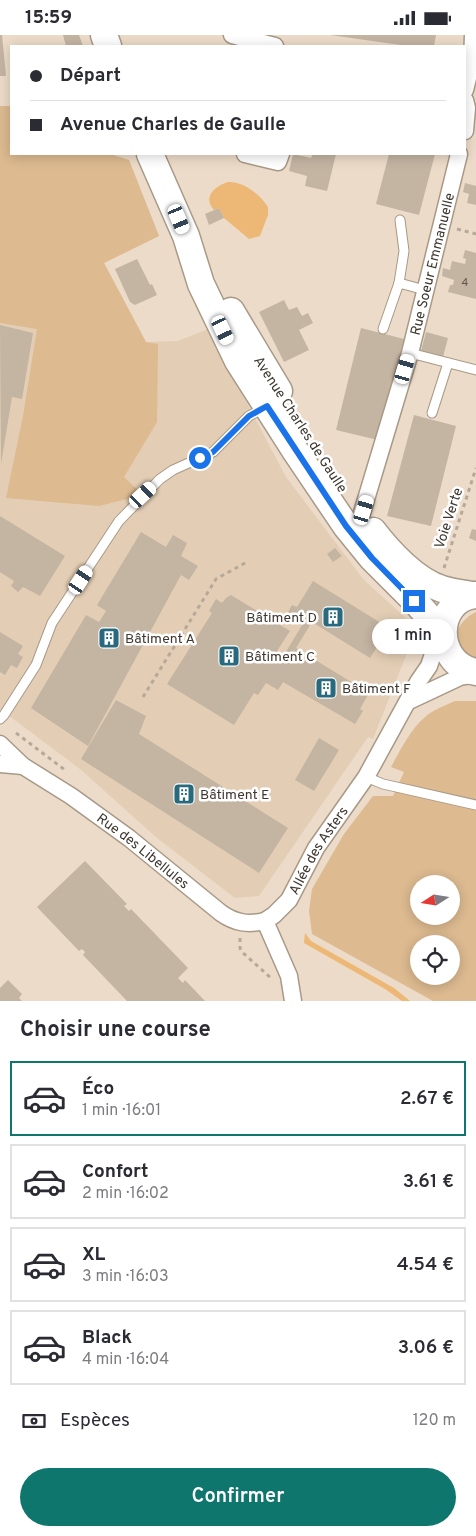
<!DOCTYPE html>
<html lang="fr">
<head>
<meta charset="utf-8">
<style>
  :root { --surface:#fff; --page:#f7f7f7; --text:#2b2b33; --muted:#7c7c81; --line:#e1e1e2; --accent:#0f766e }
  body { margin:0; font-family:Overpass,sans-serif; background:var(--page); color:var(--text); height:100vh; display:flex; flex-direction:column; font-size:19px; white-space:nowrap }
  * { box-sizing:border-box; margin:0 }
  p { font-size:16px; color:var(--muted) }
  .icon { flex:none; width:28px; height:28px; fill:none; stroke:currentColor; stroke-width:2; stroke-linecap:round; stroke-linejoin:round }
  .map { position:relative; height:966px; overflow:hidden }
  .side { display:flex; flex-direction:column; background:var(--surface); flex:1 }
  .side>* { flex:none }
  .guide { position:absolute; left:10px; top:10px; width:456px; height:110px; border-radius:0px; box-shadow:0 2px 12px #0003; display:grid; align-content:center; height:110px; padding:0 20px; background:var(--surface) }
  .needle { width:32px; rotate:258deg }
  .controls { position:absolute; left:410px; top:840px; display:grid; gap:10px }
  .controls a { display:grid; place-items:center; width:50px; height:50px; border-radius:50%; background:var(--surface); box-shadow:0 2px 12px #0003; font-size:25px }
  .end { position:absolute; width:22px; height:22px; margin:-11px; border:6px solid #1a73e8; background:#fff; box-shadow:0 0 0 2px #fff }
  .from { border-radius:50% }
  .bubble { position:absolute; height:35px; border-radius:18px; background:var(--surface); box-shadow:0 2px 12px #0003; font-size:16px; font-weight:600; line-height:35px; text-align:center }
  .car { position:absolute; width:15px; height:30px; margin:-15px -8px; border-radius:6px; box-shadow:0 0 4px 1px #0007; background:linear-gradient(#fff 24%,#345 0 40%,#fff 0 76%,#345 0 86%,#fff 0) }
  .guide b { display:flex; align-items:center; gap:18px; height:48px; font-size:19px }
  .guide b+b { border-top:1px solid var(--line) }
  .guide i { width:12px; height:12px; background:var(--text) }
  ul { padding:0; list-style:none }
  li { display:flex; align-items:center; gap:15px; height:75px; margin:0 10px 8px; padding:0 10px; border:2px solid var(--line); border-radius:0px }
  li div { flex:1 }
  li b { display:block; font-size:19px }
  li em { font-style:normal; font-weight:600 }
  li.active { border-color:var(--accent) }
  li>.icon { width:45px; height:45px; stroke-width:1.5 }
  h2 { padding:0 20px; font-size:22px; line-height:60px }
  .pay { display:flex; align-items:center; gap:12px; height:55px; padding:0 20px; font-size:19px }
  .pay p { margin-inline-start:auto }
  .primary-button { display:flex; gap:10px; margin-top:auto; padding:10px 20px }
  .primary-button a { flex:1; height:58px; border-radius:30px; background:var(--accent); color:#fff; font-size:20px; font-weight:600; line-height:58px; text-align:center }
  .status { display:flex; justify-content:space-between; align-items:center; height:35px; padding:0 25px; background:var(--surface); direction:ltr }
  .status svg { height:14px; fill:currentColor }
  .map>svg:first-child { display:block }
  .built { fill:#e3ceb5 }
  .green { fill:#ddba90; fill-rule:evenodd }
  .water { fill:#edb875 }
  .building { fill:#c4b4a2 }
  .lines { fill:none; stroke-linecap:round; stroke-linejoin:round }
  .service-casing { stroke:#a89987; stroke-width:11 }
  .minor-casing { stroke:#a89987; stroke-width:19 }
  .primary-casing { stroke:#a89987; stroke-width:29 }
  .path { stroke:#b6a999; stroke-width:3; stroke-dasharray:4 4; stroke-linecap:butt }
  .service { stroke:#fff; stroke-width:9 }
  .minor { stroke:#fff; stroke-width:16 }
  .primary { stroke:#fff; stroke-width:26 }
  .route { stroke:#1a73e8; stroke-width:6 }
  .labels { text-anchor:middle; stroke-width:5; stroke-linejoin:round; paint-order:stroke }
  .number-label { font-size:11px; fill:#60574c }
  .street-label { font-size:14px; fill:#3e3830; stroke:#fff }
  .poi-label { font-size:14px; fill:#3e3830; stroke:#fff; text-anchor:start }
</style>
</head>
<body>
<div class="status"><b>15:59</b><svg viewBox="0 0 49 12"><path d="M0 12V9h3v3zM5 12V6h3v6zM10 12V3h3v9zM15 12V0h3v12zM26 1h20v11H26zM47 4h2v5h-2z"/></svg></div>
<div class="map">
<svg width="476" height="966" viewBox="0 0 476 966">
  <rect width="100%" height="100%" fill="#ecdbc8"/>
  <polygon class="built" points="0,71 11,71 11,119 110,119 129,125 159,201 104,228 146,307 178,306 208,294 286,442 364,545 417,593 373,704 368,702 259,861 235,863 157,803 80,734 0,674"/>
  <g class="green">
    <polygon points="0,71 11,71 11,119 110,119 129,125 159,201 104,228 146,307 158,309 157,387 124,442 143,460 99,471 6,463 23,381 37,294 0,288"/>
    <path d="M476,577V623L473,624C469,621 464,618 461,613C450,599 463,583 476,577Z"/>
    <path d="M455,666H476V966H433L312,899L309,876L312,854L344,799L373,761H393L404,737L391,732C400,716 410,695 424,683C432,675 444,671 455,666ZM419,849H451V881H419ZM419,909H451V941H419Z"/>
  </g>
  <g class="water">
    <path d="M228,147C244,146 260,160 268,172V180L260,201L249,204L224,183L219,173L214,175C202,162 215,151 228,147Z"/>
    <polygon points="305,898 311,906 394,953 410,966 402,966 385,954 304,908"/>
  </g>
  <g class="building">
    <polygon points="0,0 2,0 6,41 0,41"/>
    <polygon points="63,0 79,0 83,11 66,11"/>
    <polygon points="330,0 436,0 434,11 408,11"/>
    <polygon points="293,119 311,123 313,119 336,119 327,156 305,151 307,141 289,136"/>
    <polygon points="389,119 435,119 419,180 376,169"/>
    <polygon points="465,148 476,151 476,170 467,168 469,159 463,157"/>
    <polygon points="219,173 224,183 209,190 205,179"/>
    <polygon points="465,215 476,218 476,264 448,257 450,250 453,250 454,245 442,241 443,233 450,235 452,226 465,229 466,224 463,223"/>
    <polygon points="137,224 150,250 152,249 157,260 135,270 130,267 115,234"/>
    <polygon points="284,265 289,275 297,272 302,281 308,278 313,288 299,295 309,315 284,327 259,277"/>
    <polygon points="0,290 33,298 22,364 12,362 1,429"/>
    <polygon points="361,293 404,304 378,405 336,395"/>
    <polygon points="426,297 448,303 443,322 421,316"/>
    <polygon points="414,380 456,391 431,491 387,481"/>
    <polygon points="0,481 65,521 40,561 23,552 18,557 11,551 14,546 0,537"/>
    <polygon points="472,494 476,495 476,506 469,503"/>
    <polygon points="141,497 166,512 173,500 187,508 181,521 198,531 189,545 181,540 88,711 31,673 86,580 99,587 106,576 97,570"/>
    <polygon points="335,513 342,521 333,527 327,519"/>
    <polygon points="313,546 389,593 370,623 312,587 296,613 369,658 360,674 363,676 355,689 283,647 278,655 266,648 258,660 254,658 234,690 167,649 212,578 209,576 216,564 222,568 226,563 231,560 290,596 277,616 284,620 304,587 288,577 292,570 297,572"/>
    <polygon points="0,597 23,611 18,619 23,622 17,633 11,630 5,640 0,637"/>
    <polygon points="116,665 146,681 139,699 288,793 259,838 81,724"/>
    <polygon points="319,703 339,715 314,756 295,745"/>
    <polygon points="85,826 127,869 124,871 129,876 131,874 188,933 178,943 183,948 185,945 205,966 127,966 83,920 85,917 82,914 79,916 37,872"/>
    <polygon points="8,945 22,959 19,963 22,966 0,966 0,953"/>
  </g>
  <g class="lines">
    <g class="service-casing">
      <g id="service">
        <polyline points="399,248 404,216 400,185"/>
        <polyline points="383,294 399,248 425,255"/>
        <polyline points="410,318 476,335"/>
        <polyline points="432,378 448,328"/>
        <polyline points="0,684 4,680 36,630 52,588 119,486 160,444 173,435 213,417 249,381 264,373"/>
        <polyline points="366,742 383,749 476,770"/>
      </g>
    </g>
    <g class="minor-casing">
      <g id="minor">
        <polyline points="232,0 275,11"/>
        <polyline points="465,55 472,27 473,0"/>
        <polyline points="465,65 467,73 465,96"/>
        <polyline points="245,119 278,127 281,119"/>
        <path id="s1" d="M361,481L410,318L459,119"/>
        <polyline points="409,666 460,642 476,639"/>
        <path id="s2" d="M0,709L23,731L71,761L129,803L221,878C235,888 248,890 265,886"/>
        <polyline points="0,729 23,731"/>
        <path id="s3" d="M293,966L289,941L265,886L274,880L289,865L316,813L366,742L418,647L429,631L433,619L443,605"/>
      </g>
    </g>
    <g class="primary-casing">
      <g id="primary">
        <polyline points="104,0 108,11"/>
        <polyline points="150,119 186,201 201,249 238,326 296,417 346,491 372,523 415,566 443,598"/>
        <polyline points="231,276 279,356"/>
        <path d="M373,496C389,517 416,546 442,554C451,557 462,558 472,560"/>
        <path d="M476,560C433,564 433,629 476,637"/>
      </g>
    </g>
    <g class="path">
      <polyline points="457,194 476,199"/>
      <polyline points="444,533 476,433"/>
      <polyline points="143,662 216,544 247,527"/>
      <polyline points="16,698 65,735"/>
      <polyline points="240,903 240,913 242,917 271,943"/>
    </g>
    <use href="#service" class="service"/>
    <use href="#minor" class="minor"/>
    <use href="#primary" class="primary"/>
  </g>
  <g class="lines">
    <polyline class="route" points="200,423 213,417 249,381 267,371 346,491 372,523 414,566"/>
  </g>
  <defs>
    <g id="building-square" transform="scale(1.125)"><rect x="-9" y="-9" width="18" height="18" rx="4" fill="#29697d" stroke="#fff"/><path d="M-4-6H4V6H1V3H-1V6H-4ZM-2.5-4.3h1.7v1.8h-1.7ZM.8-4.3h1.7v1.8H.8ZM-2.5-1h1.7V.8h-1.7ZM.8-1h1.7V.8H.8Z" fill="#fff"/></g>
  </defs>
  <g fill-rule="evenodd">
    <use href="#building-square" x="333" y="582"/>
    <use href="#building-square" x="109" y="603"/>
    <use href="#building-square" x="229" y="621"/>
    <use href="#building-square" x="326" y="653"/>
    <use href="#building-square" x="184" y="759"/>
  </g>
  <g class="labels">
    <g class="number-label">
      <text x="465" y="251">4</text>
    </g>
    <g class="street-label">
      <text dy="5" stroke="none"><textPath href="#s1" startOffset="262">Rue Soeur Emmanuelle</textPath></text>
      <text transform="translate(301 389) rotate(57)" y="5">Avenue Charles de Gaulle</text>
      <text transform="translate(448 483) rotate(-72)" y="5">Voie Verte</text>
      <text dy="5" stroke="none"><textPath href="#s2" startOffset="179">Rue des Libellules</textPath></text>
      <text dy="5" stroke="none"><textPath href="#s3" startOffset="175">Allée des Asters</textPath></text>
    </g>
    <g class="poi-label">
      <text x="317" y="587" text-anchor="end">Bâtiment D</text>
      <text x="125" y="608">Bâtiment A</text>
      <text x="245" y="626">Bâtiment C</text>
      <text x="342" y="658">Bâtiment F</text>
      <text x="200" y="764">Bâtiment E</text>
    </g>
  </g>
</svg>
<div class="controls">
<a><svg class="needle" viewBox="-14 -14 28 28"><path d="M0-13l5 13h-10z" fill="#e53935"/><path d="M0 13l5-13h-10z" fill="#7c7c81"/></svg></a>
<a><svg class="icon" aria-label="locate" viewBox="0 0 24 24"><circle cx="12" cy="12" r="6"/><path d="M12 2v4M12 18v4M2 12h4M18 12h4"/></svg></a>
</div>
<i class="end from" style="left:200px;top:423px"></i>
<i class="end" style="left:414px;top:566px"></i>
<div class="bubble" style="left:372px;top:584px;width:82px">1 min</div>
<i class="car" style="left:179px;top:184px;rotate:157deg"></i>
<i class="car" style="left:223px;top:295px;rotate:155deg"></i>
<i class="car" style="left:405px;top:334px;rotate:16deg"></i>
<i class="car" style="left:143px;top:460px;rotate:47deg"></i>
<i class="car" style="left:364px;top:475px;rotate:17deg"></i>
<i class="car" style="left:81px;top:545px;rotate:33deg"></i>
<div class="guide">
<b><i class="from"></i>Départ</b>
<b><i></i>Avenue Charles de Gaulle</b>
</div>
</div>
<section class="side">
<h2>Choisir une course</h2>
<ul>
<li class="active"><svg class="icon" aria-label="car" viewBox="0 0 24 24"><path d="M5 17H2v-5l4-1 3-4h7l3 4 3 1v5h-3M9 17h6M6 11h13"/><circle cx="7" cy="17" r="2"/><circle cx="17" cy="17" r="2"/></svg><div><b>Éco</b><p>1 min · 16:01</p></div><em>2.67 €</em></li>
<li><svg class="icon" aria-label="car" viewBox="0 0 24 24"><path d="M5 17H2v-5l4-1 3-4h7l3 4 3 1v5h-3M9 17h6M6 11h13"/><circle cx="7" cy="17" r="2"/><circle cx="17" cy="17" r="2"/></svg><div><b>Confort</b><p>2 min · 16:02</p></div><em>3.61 €</em></li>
<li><svg class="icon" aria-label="car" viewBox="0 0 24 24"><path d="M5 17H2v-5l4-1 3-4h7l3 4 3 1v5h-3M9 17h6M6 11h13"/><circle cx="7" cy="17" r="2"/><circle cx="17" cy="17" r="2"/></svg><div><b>XL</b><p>3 min · 16:03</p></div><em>4.54 €</em></li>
<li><svg class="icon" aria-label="car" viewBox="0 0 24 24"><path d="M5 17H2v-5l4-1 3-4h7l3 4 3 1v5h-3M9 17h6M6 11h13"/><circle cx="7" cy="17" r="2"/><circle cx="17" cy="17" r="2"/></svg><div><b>Black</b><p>4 min · 16:04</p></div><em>3.06 €</em></li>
</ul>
<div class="pay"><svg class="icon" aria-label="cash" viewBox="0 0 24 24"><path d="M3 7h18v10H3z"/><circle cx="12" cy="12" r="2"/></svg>Espèces<p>120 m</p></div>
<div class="primary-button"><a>Confirmer</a></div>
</section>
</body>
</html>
